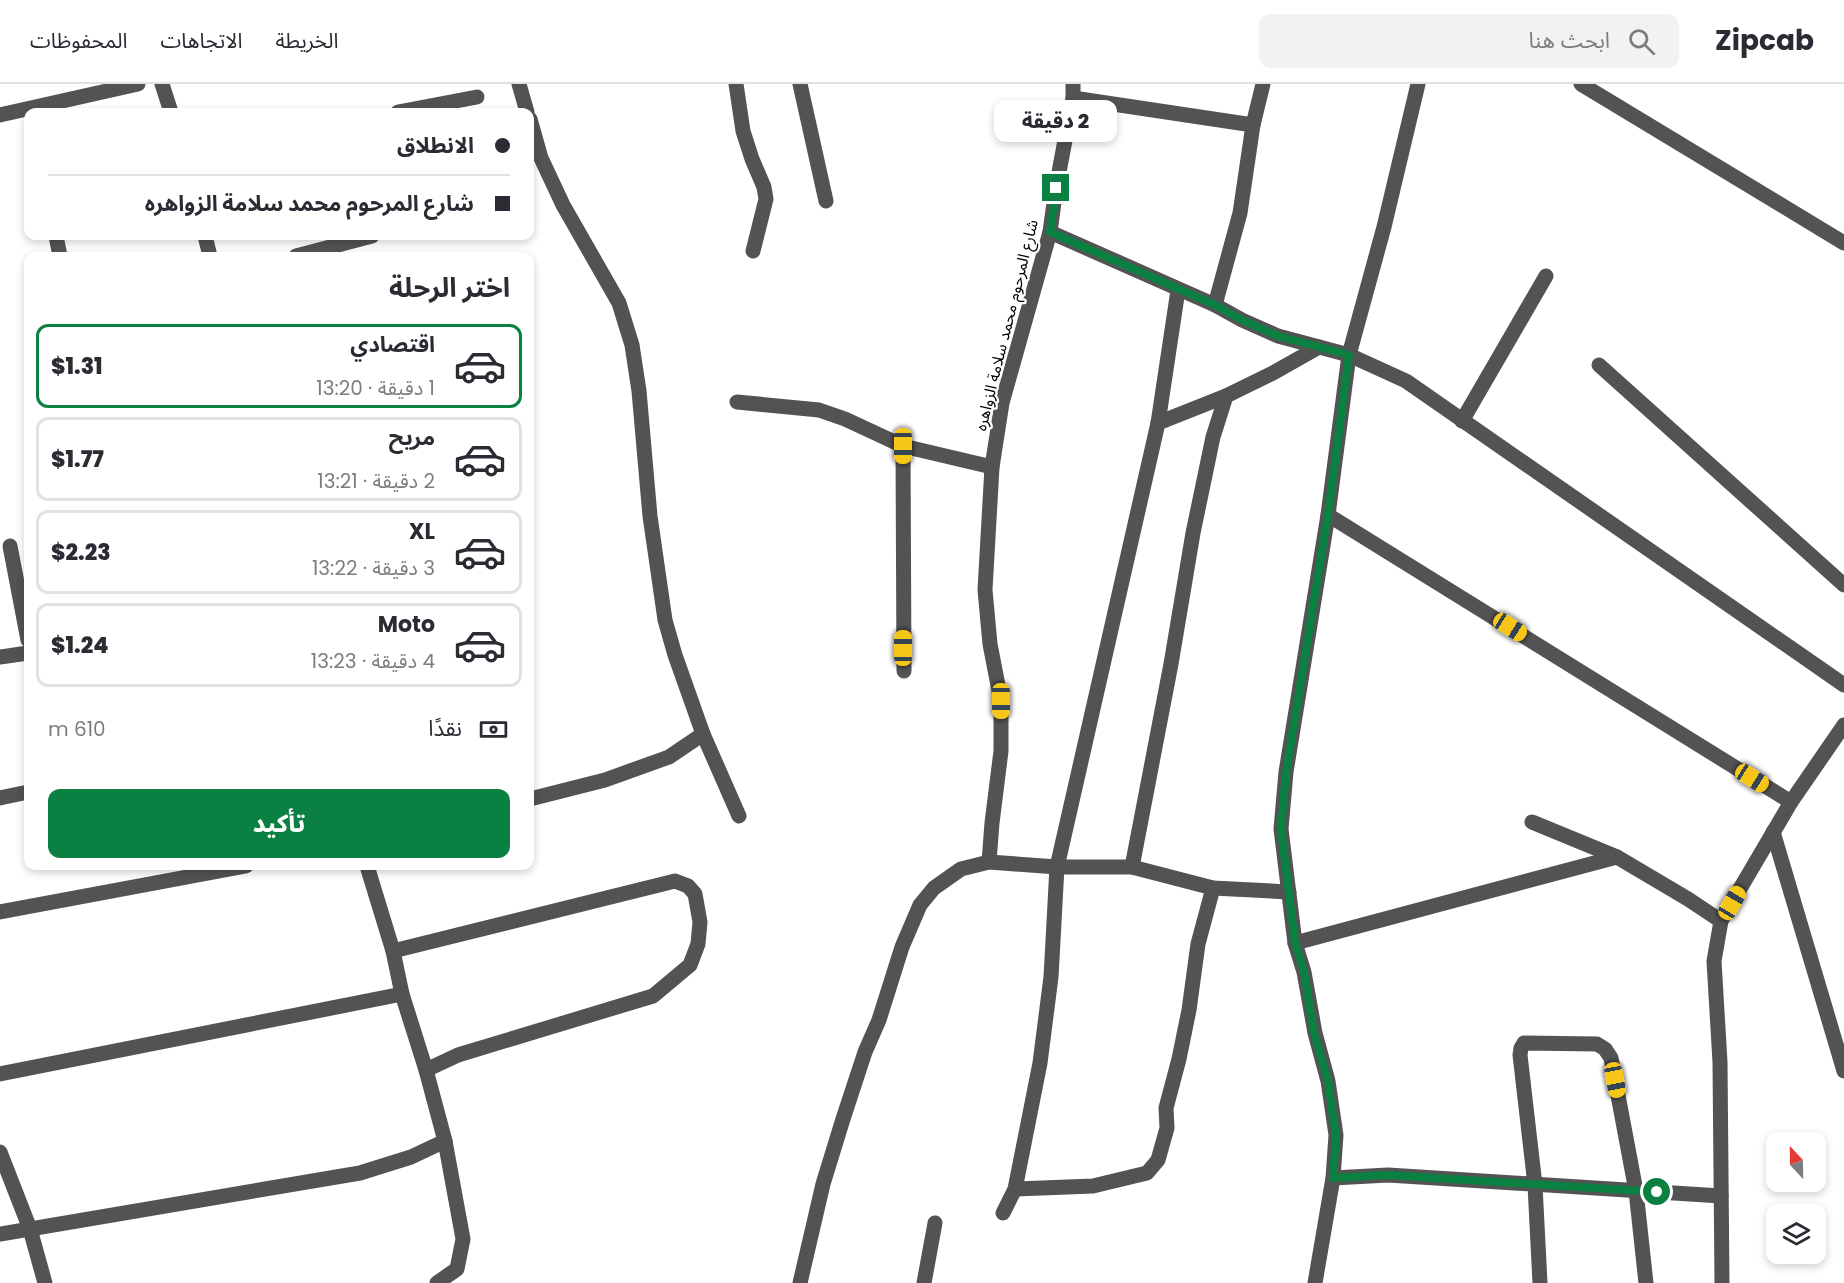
<!DOCTYPE html>
<html lang="ar">
<head>
<meta charset="utf-8">
<style>
  :root { --surface:#fff; --page:#f2f2f3; --text:#2b2b33; --muted:#7c7c81; --line:#e1e1e2; --accent:#0b8043 }
  body { margin:0; font-family:Poppins,"Noto Sans Arabic",sans-serif; background:var(--page); color:var(--text); direction:rtl; height:100vh; display:flex; flex-direction:column; font-size:22px; white-space:nowrap }
  * { box-sizing:border-box; margin:0 }
  p { font-size:20px; color:var(--muted) }
  .icon { flex:none; width:33px; height:33px; fill:none; stroke:currentColor; stroke-width:2; stroke-linecap:round; stroke-linejoin:round }
  .map { position:relative; flex:1; overflow:hidden; direction:ltr }
  .sheet { position:absolute; left:24px; top:168px; width:510px; height:618px; display:flex; flex-direction:column; background:var(--surface); border-radius:12px; box-shadow:0 3px 9px #0003; direction:rtl }
  .sheet>* { flex:none }
  .banner { position:absolute; left:24px; top:24px; width:510px; height:132px; border-radius:12px; box-shadow:0 3px 9px #0003; direction:rtl; display:grid; align-content:center; height:132px; padding:0 24px; background:var(--surface) }
  .needle { width:39px; rotate:338deg }
  .fabs { position:absolute; left:1766px; top:1048px; display:grid; gap:12px }
  .fabs a { display:grid; place-items:center; width:60px; height:60px; border-radius:12px; background:var(--surface); box-shadow:0 3px 9px #0003; font-size:30px }
  .end { position:absolute; width:27px; height:27px; margin:-14px; border:8px solid #0b8043; background:#fff; box-shadow:0 0 0 3px #fff }
  .from { border-radius:50% }
  .bubble { position:absolute; height:42px; border-radius:12px; background:var(--surface); box-shadow:0 3px 9px #0003; font-size:20px; font-weight:800; line-height:42px; text-align:center; direction:rtl }
  .car { position:absolute; width:18px; height:36px; margin:-18px -9px; border-radius:8px; box-shadow:0 0 4px 2px #0007; background:linear-gradient(#f5c518 24%,#345 0 40%,#f5c518 0 76%,#345 0 86%,#f5c518 0) }
  .banner b { display:flex; align-items:center; gap:21px; height:57px; font-size:22px }
  .banner b+b { border-top:2px solid var(--line) }
  .banner i { width:15px; height:15px; background:var(--text) }
  ul { padding:0; list-style:none }
  li { display:flex; align-items:center; gap:18px; height:84px; margin:0 12px 9px; padding:0 12px; border:3px solid var(--line); border-radius:12px }
  li div { flex:1 }
  li b { display:block; font-size:22px }
  li em { font-style:normal; font-weight:800 }
  li.current { border-color:var(--accent) }
  li>.icon { width:54px; height:54px; stroke-width:1.5 }
  h2 { padding:0 24px; font-size:27px; line-height:72px }
  .pay { display:flex; align-items:center; gap:15px; height:66px; padding:0 24px; font-size:22px }
  .pay p { margin-inline-start:auto }
  .action { display:flex; gap:12px; margin-top:auto; padding:12px 24px }
  .action a { flex:1; height:69px; border-radius:12px; background:var(--accent); color:#fff; font-size:24px; font-weight:800; line-height:69px; text-align:center }
  header { display:flex; align-items:center; gap:36px; box-sizing:border-box; height:84px; padding:0 30px; background:var(--surface); border-bottom:2px solid var(--line) }
  header strong { font-size:28px }
  nav { display:flex; gap:33px; margin-inline-start:auto; font-size:21px }
  .search { width:420px; height:54px; background:var(--page); display:flex; align-items:center; gap:15px; box-sizing:border-box; padding:0 21px; border-radius:12px; color:var(--muted); font-size:22px }
  .map>svg:first-child { display:block }
  .lines { fill:none; stroke-linecap:round; stroke-linejoin:round }
  .minor { stroke:#535353; stroke-width:15 }
  .route { stroke:#0b8043; stroke-width:8 }
  .labels { text-anchor:middle; stroke-width:4.5; stroke-linejoin:round; paint-order:stroke }
  .street-label { font-size:16px; fill:#000; stroke:#fff }
</style>
</head>
<body>
<header>
<strong>Zipcab</strong>
<div class="search"><svg class="icon" aria-label="search" viewBox="0 0 24 24"><circle cx="10" cy="10" r="6"/><path d="M15 15l6 6"/></svg>ابحث هنا</div>
<nav><a>الخريطة</a><a>الاتجاهات</a><a>المحفوظات</a></nav>
</header>
<div class="map">
<svg width="1844" height="1199" viewBox="0 0 1844 1199">
  <rect width="100%" height="100%" fill="#fff"/>
  <g class="lines">
    <g class="minor">
      <polyline points="162,0 171,28"/>
      <polyline points="519,0 527,28"/>
      <polyline points="736,0 743,47 752,75 764,103 766,115 753,167"/>
      <polyline points="800,0 826,117"/>
      <polyline points="1581,0 1844,159"/>
      <polyline points="1073,14 1253,41"/>
      <polyline points="398,28 477,13"/>
      <polyline points="0,31 138,0"/>
      <polyline points="530,35 541,74 563,121 619,219 632,261 639,307 650,432 665,536 675,571 703,650 739,732"/>
      <polyline points="1050,148 1215,221 1242,236 1278,252 1349,271 1406,297 1844,601"/>
      <polyline points="56,152 60,172"/>
      <polyline points="205,152 210,172"/>
      <polyline points="296,172 372,152"/>
      <polyline points="1215,221 1240,129 1253,41 1263,0"/>
      <polyline points="1599,281 1844,501"/>
      <polyline points="737,318 819,326 845,335 903,362 992,383"/>
      <polyline points="1462,337 1546,192"/>
      <polyline points="1158,339 1178,206"/>
      <polyline points="903,362 904,587"/>
      <polyline points="1328,431 1791,718"/>
      <polyline points="10,462 28,556"/>
      <polyline points="0,573 28,569"/>
      <polyline points="0,714 28,708"/>
      <polyline points="530,715 605,696 669,673 703,650"/>
      <polyline points="1532,738 1617,773 1688,815 1721,837"/>
      <polyline points="1773,748 1844,987"/>
      <polyline points="989,778 992,739 1001,667 1001,617 990,560 985,506 992,383 1002,319 1050,148 1056,104 1073,14 1073,0"/>
      <polyline points="367,782 393,867 402,910 426,986 445,1057 463,1155 457,1185 437,1199"/>
      <polyline points="1132,783 1171,580 1193,449 1213,353 1226,312"/>
      <polyline points="0,828 246,782"/>
      <polyline points="1295,859 1617,773"/>
      <polyline points="393,867 675,797 688,802 695,810 700,838 698,860 690,881 653,912 458,971 426,986"/>
      <polyline points="0,990 402,910"/>
      <polyline points="0,1068 30,1145 45,1199"/>
      <polyline points="1333,1094 1388,1091 1721,1112"/>
      <polyline points="1015,1105 1093,1102 1147,1089 1158,1076 1167,1044 1166,1024 1179,975 1189,926 1198,860 1213,804"/>
      <polyline points="1003,1129 1015,1105 1040,979 1051,893 1057,783 1132,783 1213,804 1289,808"/>
      <polyline points="0,1150 360,1089 411,1073 445,1057"/>
      <polyline points="800,1199 823,1100 843,1035 865,968 879,936 902,863 920,821 934,804 961,785 989,778 1057,783 1158,339 1226,312 1273,289 1319,263"/>
      <polyline points="924,1199 935,1139"/>
      <polyline points="1315,1199 1333,1094 1336,1051 1328,997 1315,949 1304,888 1295,859 1281,745 1286,688 1328,431 1349,271 1384,143 1418,0"/>
      <polyline points="1540,1199 1535,1101 1520,971 1521,964 1524,959 1597,960 1605,965 1611,974 1636,1107 1646,1199"/>
      <polyline points="1722,1199 1720,978 1714,877 1721,837 1791,718 1844,641"/>
    </g>
  </g>
  <g class="lines">
    <polyline class="route" points="1056,104 1050,148 1215,221 1242,236 1278,252 1349,271 1328,430 1286,688 1281,745 1295,859 1304,888 1314,949 1328,997 1333,1033 1336,1051 1333,1094 1388,1091 1657,1108"/>
  </g>
  <g class="labels">
    <g class="street-label">
      <text transform="translate(1006 241) rotate(-76)" y="6">شارع المرحوم محمد سلامة الزواهره</text>
    </g>
  </g>
</svg>
<div class="fabs">
<a><svg class="needle" viewBox="-14 -14 28 28"><path d="M0-13l5 13h-10z" fill="#e53935"/><path d="M0 13l5-13h-10z" fill="#7c7c81"/></svg></a>
<a><svg class="icon" aria-label="layers" viewBox="0 0 24 24"><path d="M12 4l9 5-9 5-9-5zM3 14l9 5 9-5"/></svg></a>
</div>
<i class="end from" style="left:1657px;top:1108px"></i>
<i class="end" style="left:1056px;top:104px"></i>
<div class="bubble" style="left:994px;top:16px;width:123px">2 دقيقة</div>
<i class="car" style="left:903px;top:362px;rotate:180deg"></i>
<i class="car" style="left:1510px;top:543px;rotate:122deg"></i>
<i class="car" style="left:903px;top:564px;rotate:0deg"></i>
<i class="car" style="left:1001px;top:617px;rotate:180deg"></i>
<i class="car" style="left:1752px;top:694px;rotate:122deg"></i>
<i class="car" style="left:1732px;top:819px;rotate:30deg"></i>
<i class="car" style="left:1615px;top:996px;rotate:169deg"></i>
<div class="banner">
<b><i class="from"></i>الانطلاق</b>
<b><i></i>شارع المرحوم محمد سلامة الزواهره</b>
</div>
<section class="sheet">
<h2>اختر الرحلة</h2>
<ul>
<li class="current"><svg class="icon" aria-label="car" viewBox="0 0 24 24"><path d="M5 17H2v-5l4-1 3-4h7l3 4 3 1v5h-3M9 17h6M6 11h13"/><circle cx="7" cy="17" r="2"/><circle cx="17" cy="17" r="2"/></svg><div><b>اقتصادي</b><p>1 دقيقة · 13:20</p></div><em>$1.31</em></li>
<li><svg class="icon" aria-label="car" viewBox="0 0 24 24"><path d="M5 17H2v-5l4-1 3-4h7l3 4 3 1v5h-3M9 17h6M6 11h13"/><circle cx="7" cy="17" r="2"/><circle cx="17" cy="17" r="2"/></svg><div><b>مريح</b><p>2 دقيقة · 13:21</p></div><em>$1.77</em></li>
<li><svg class="icon" aria-label="car" viewBox="0 0 24 24"><path d="M5 17H2v-5l4-1 3-4h7l3 4 3 1v5h-3M9 17h6M6 11h13"/><circle cx="7" cy="17" r="2"/><circle cx="17" cy="17" r="2"/></svg><div><b>XL</b><p>3 دقيقة · 13:22</p></div><em>$2.23</em></li>
<li><svg class="icon" aria-label="car" viewBox="0 0 24 24"><path d="M5 17H2v-5l4-1 3-4h7l3 4 3 1v5h-3M9 17h6M6 11h13"/><circle cx="7" cy="17" r="2"/><circle cx="17" cy="17" r="2"/></svg><div><b>Moto</b><p>4 دقيقة · 13:23</p></div><em>$1.24</em></li>
</ul>
<div class="pay"><svg class="icon" aria-label="cash" viewBox="0 0 24 24"><path d="M3 7h18v10H3z"/><circle cx="12" cy="12" r="2"/></svg>نقدًا<p>610 m</p></div>
<div class="action"><a>تأكيد</a></div>
</section>
</div>
</body>
</html>
